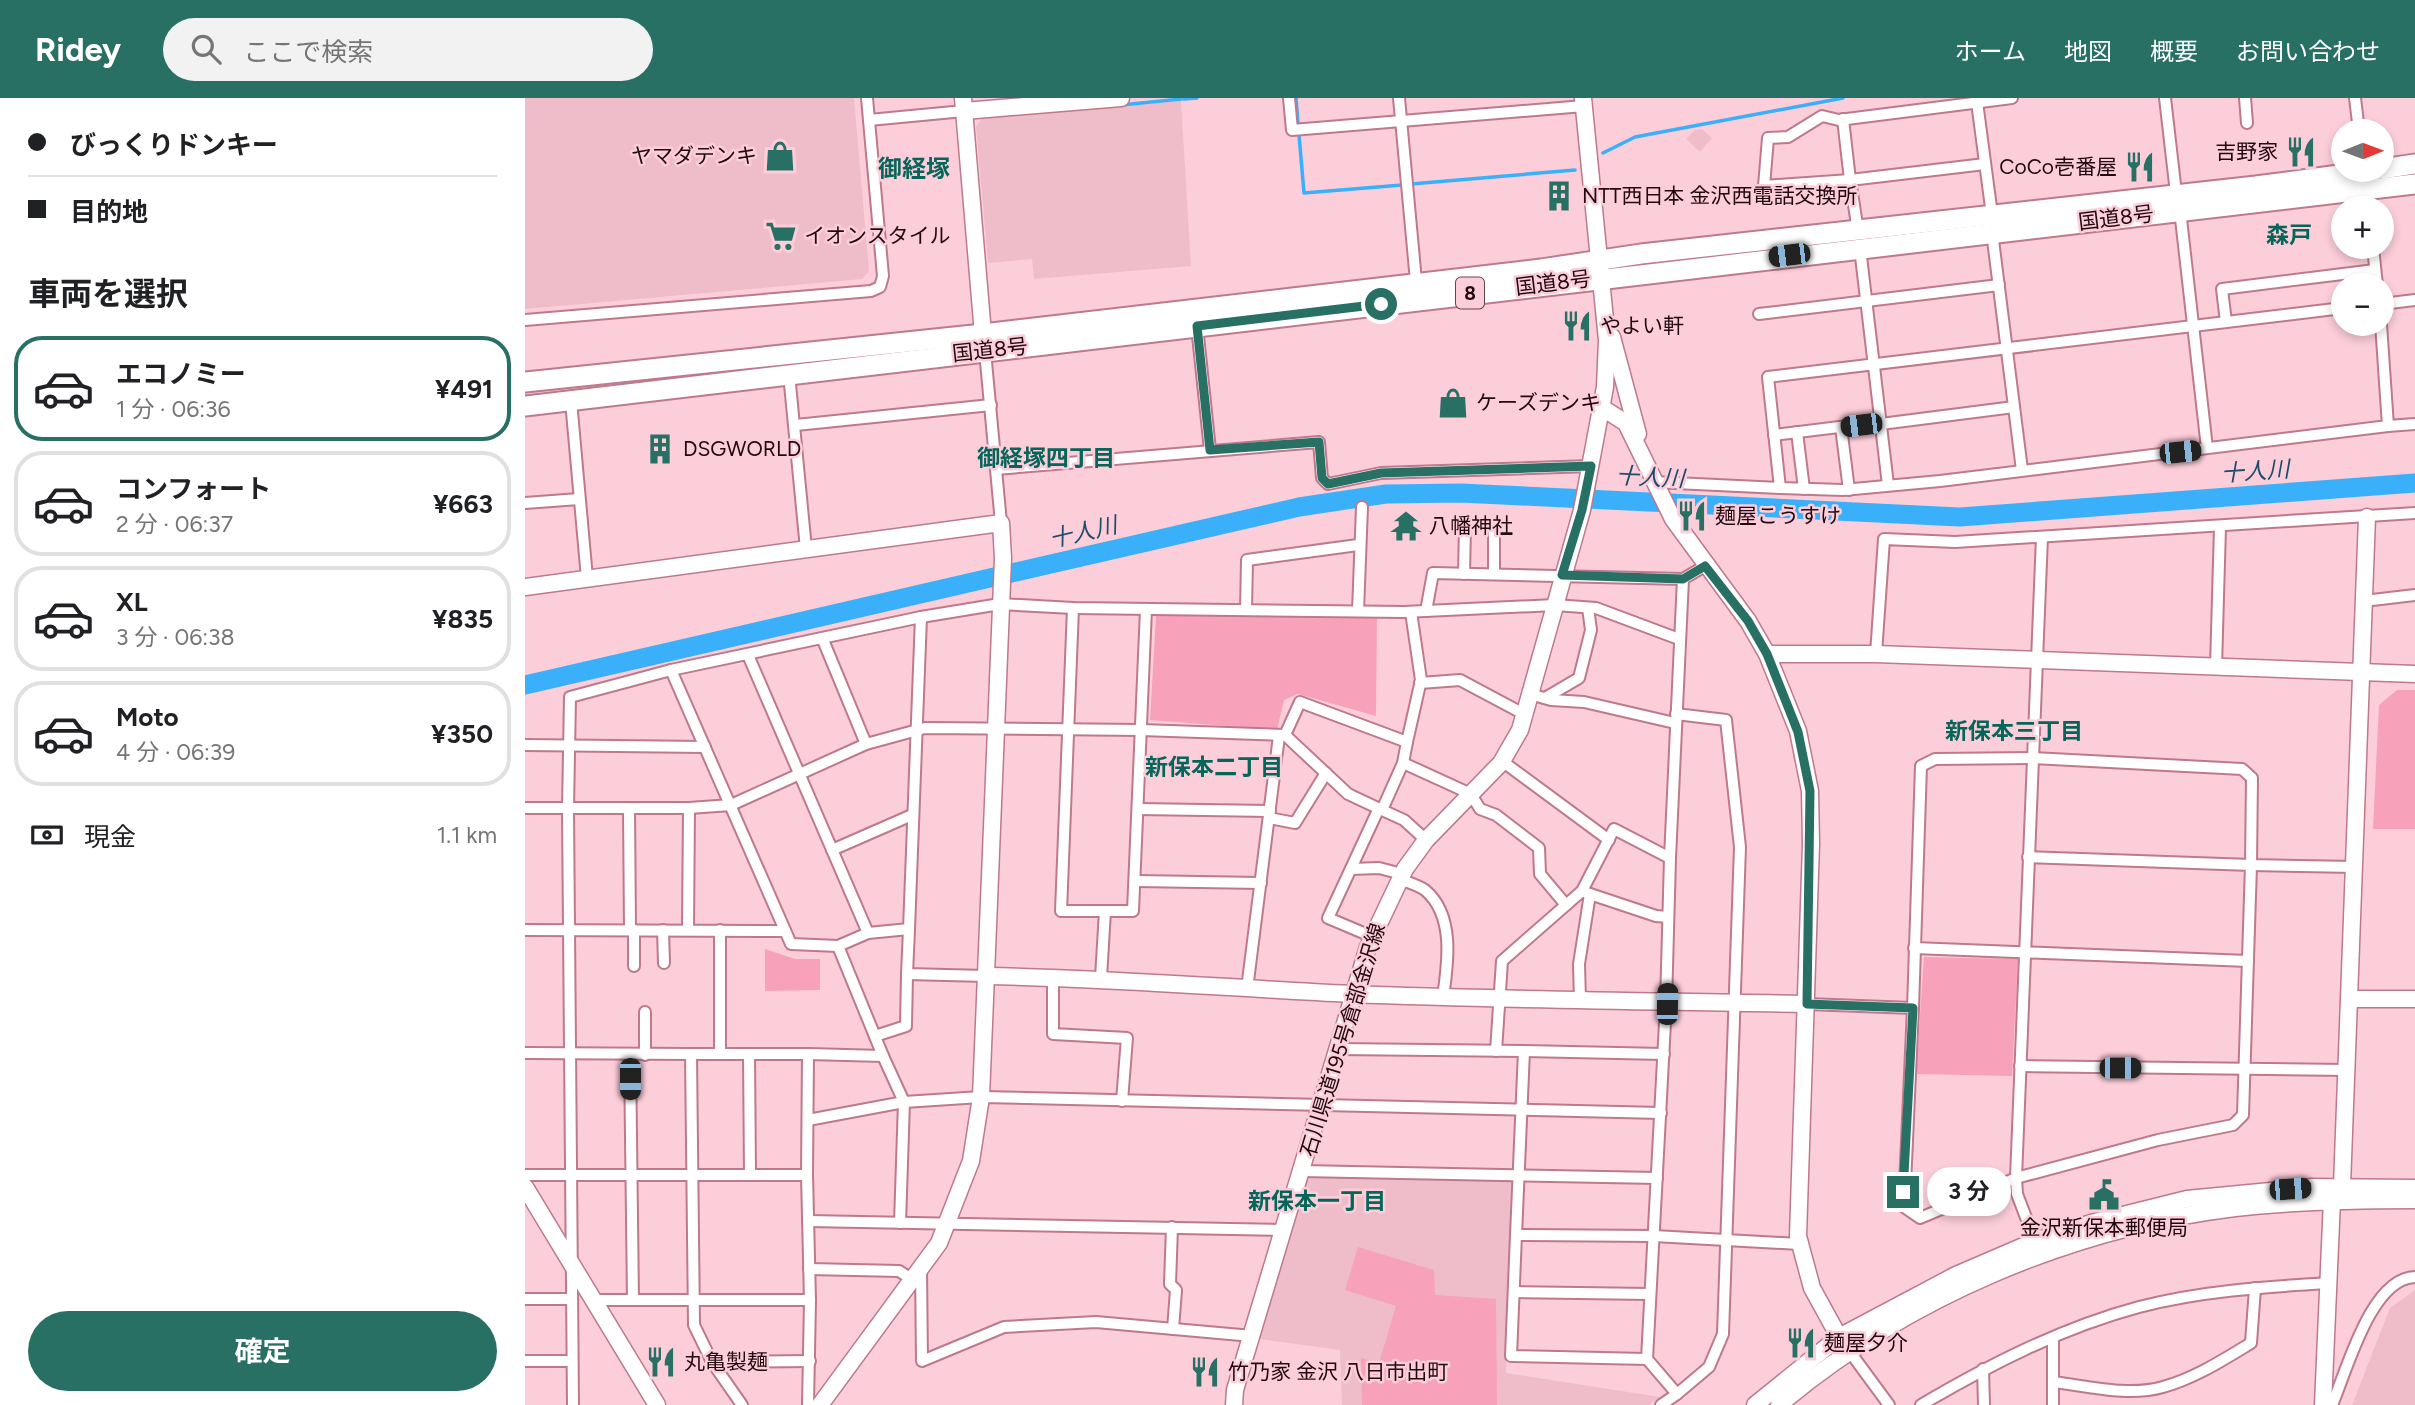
<!DOCTYPE html>
<html lang="ja">
<head>
<meta charset="utf-8">
<style>
  :root { --surface:#fff; --page:#f2f2f2; --text:#202124; --muted:#757577; --line:#e0e0e0; --accent:#286f64 }
  body { margin:0; font-family:Figtree,"Noto Sans JP",sans-serif; background:var(--page); color:var(--text); height:100vh; display:flex; flex-direction:column; font-size:26px; white-space:nowrap }
  * { box-sizing:border-box; margin:0 }
  p { font-size:23px; color:var(--muted) }
  .icon { flex:none; width:38px; height:38px; fill:none; stroke:currentColor; stroke-width:2; stroke-linecap:round; stroke-linejoin:round }
  .map { position:relative; flex:1; overflow:hidden }
  .drawer { display:flex; flex-direction:column; background:var(--surface); width:525px }
  .drawer>* { flex:none }
  .hud { display:grid; align-content:center; height:154px; padding:0 28px; background:var(--surface) }
  .needle { width:46px; rotate:89deg }
  .fabs { position:absolute; left:1806px; top:21px; display:grid; gap:14px }
  .fabs a { display:grid; place-items:center; width:63px; height:63px; border-radius:50%; background:var(--surface); box-shadow:0 4px 10px #0003; font-size:35px }
  .end { position:absolute; width:32px; height:32px; margin:-16px; border:9px solid #286f64; background:#fff; box-shadow:0 0 0 4px #fff }
  .from { border-radius:50% }
  .bubble { position:absolute; height:49px; border-radius:24px; background:var(--surface); box-shadow:0 4px 10px #0003; font-size:23px; font-weight:700; line-height:49px; text-align:center }
  .car { position:absolute; width:21px; height:42px; margin:-21px -10px; border-radius:9px; box-shadow:0 0 5px 2px #0007; background:linear-gradient(#222 24%,#8ab4d8 0 40%,#222 0 76%,#8ab4d8 0 86%,#222 0) }
  .hud b { display:flex; align-items:center; gap:24px; height:66px; font-size:26px }
  .hud b+b { border-top:2px solid var(--line) }
  .hud i { width:18px; height:18px; background:var(--text) }
  ul { padding:0; list-style:none }
  li { display:flex; align-items:center; gap:21px; height:105px; margin:0 14px 10px; padding:0 14px; border:4px solid var(--line); border-radius:28px }
  li div { flex:1 }
  li b { display:block; font-size:26px }
  li em { font-style:normal; font-weight:700 }
  li.active { border-color:var(--accent) }
  li>.icon { width:63px; height:63px; stroke-width:1.5 }
  h2 { padding:0 28px; font-size:32px; line-height:84px }
  .pay { display:flex; align-items:center; gap:18px; height:77px; padding:0 28px; font-size:26px }
  .pay p { margin-inline-start:auto }
  .primary-button { display:flex; gap:14px; margin-top:auto; padding:14px 28px }
  .primary-button a { flex:1; height:80px; border-radius:42px; background:var(--accent); color:#fff; font-size:28px; font-weight:700; line-height:80px; text-align:center }
  header { display:flex; align-items:center; gap:42px; box-sizing:border-box; height:98px; padding:0 35px; background:var(--accent); color:#fff }
  header strong { font-size:33px }
  nav { display:flex; gap:38px; margin-inline-start:auto; font-size:24px }
  .search { width:490px; height:63px; background:var(--page); display:flex; align-items:center; gap:18px; box-sizing:border-box; padding:0 24px; border-radius:38px; color:var(--muted); font-size:26px }
  main { display:flex; flex:1; min-height:0 }
  .map>svg:first-child { display:block }
  .built { fill:#efbdca }
  .green { fill:#f8a1ba }
  .lines { fill:none; stroke-linecap:round; stroke-linejoin:round }
  .stream { stroke:#3ab0fa; stroke-width:3.5 }
  .river { stroke:#3ab0fa; stroke-width:19 }
  .street-casing { stroke:#be798c; stroke-width:14 }
  .secondary-casing { stroke:#be798c; stroke-width:19 }
  .highway-casing { stroke:#be798c; stroke-width:23 }
  .street { stroke:#fff; stroke-width:10 }
  .secondary { stroke:#fff; stroke-width:16 }
  .highway { stroke:#fff; stroke-width:19 }
  .route { stroke:#286f64; stroke-width:9 }
  .labels { text-anchor:middle; stroke-width:5; stroke-linejoin:round; paint-order:stroke }
  .shield { fill:#fcceda; stroke:#63444d; stroke-width:2 }
  .shield-label { font-size:19px; font-weight:bold; fill:#220911 }
  .poi-label { font-size:21px; fill:#220911; stroke:#fcceda; text-anchor:start }
  .street-label { font-size:21px; fill:#220911; stroke:#fcceda }
  .neighbourhood-label { font-size:23px; font-weight:bold; fill:#066559; stroke:#fcceda }
  .water-label { font-size:23px; font-style:italic; fill:#1f4c6b; stroke:#fcceda }
  .quarter-label { font-size:24px; font-weight:bold; fill:#066559; stroke:#fcceda }
</style>
</head>
<body>
<header>
<strong>Ridey</strong>
<div class="search"><svg class="icon" aria-label="search" viewBox="0 0 24 24"><circle cx="10" cy="10" r="6"/><path d="M15 15l6 6"/></svg>ここで検索</div>
<nav><a>ホーム</a><a>地図</a><a>概要</a><a>お問い合わせ</a></nav>
</header>
<main>
<section class="drawer">
<div class="hud">
<b><i class="from"></i>びっくりドンキー</b>
<b><i></i>目的地</b>
</div>
<h2>車両を選択</h2>
<ul>
<li class="active"><svg class="icon" aria-label="car" viewBox="0 0 24 24"><path d="M5 17H2v-5l4-1 3-4h7l3 4 3 1v5h-3M9 17h6M6 11h13"/><circle cx="7" cy="17" r="2"/><circle cx="17" cy="17" r="2"/></svg><div><b>エコノミー</b><p>1 分 · 06:36</p></div><em>¥491</em></li>
<li><svg class="icon" aria-label="car" viewBox="0 0 24 24"><path d="M5 17H2v-5l4-1 3-4h7l3 4 3 1v5h-3M9 17h6M6 11h13"/><circle cx="7" cy="17" r="2"/><circle cx="17" cy="17" r="2"/></svg><div><b>コンフォート</b><p>2 分 · 06:37</p></div><em>¥663</em></li>
<li><svg class="icon" aria-label="car" viewBox="0 0 24 24"><path d="M5 17H2v-5l4-1 3-4h7l3 4 3 1v5h-3M9 17h6M6 11h13"/><circle cx="7" cy="17" r="2"/><circle cx="17" cy="17" r="2"/></svg><div><b>XL</b><p>3 分 · 06:38</p></div><em>¥835</em></li>
<li><svg class="icon" aria-label="car" viewBox="0 0 24 24"><path d="M5 17H2v-5l4-1 3-4h7l3 4 3 1v5h-3M9 17h6M6 11h13"/><circle cx="7" cy="17" r="2"/><circle cx="17" cy="17" r="2"/></svg><div><b>Moto</b><p>4 分 · 06:39</p></div><em>¥350</em></li>
</ul>
<div class="pay"><svg class="icon" aria-label="cash" viewBox="0 0 24 24"><path d="M3 7h18v10H3z"/><circle cx="12" cy="12" r="2"/></svg>現金<p>1.1 km</p></div>
<div class="primary-button"><a>確定</a></div>
</section>
<div class="map">
<svg width="1890" height="1307" viewBox="0 0 1890 1307">
  <rect width="100%" height="100%" fill="#fcceda"/>
  <g class="built">
    <polygon points="0,0 329,0 344,173 337,181 0,211"/>
    <polygon points="656,3 666,168 509,181 507,161 463,165 451,29 457,20"/>
    <polygon points="1177,31 1187,40 1175,54 1161,41 1170,32"/>
    <polygon points="783,1079 987,1083 981,1275 1135,1299 1124,1307 817,1307 815,1252 735,1241"/>
    <polygon points="1890,1192 1890,1307 1827,1307 1865,1210"/>
  </g>
  <g class="green">
    <polygon points="852,517 851,618 773,596 759,602 752,632 625,622 631,518"/>
    <polygon points="1872,592 1890,592 1890,731 1848,731 1854,607"/>
    <polygon points="240,851 270,861 295,861 295,892 240,893"/>
    <polygon points="1399,859 1493,861 1487,978 1391,976"/>
    <polygon points="833,1149 909,1172 910,1197 971,1201 972,1307 837,1307 836,1260 854,1265 871,1208 820,1192"/>
  </g>
  <g class="lines">
    <g class="stream">
      <polyline points="771,0 773,26"/>
      <polyline points="659,1 672,0"/>
      <polyline points="596,7 656,1"/>
      <polyline points="774,37 779,95 877,87"/>
      <polyline points="1078,55 1110,39 1318,0"/>
      <polyline points="886,86 1050,72"/>
    </g>
    <polyline class="river" points="0,587 774,409 861,396 936,395 1435,419 1890,385"/>
    <g class="street-casing">
      <g id="street">
        <polyline points="764,0 767,32 1059,8"/>
        <polyline points="874,0 891,183"/>
        <polyline points="1640,0 1651,95"/>
        <polyline points="1720,0 1722,25"/>
        <polyline points="1830,0 1834,33"/>
        <polyline points="1452,4 1467,117"/>
        <polyline points="1318,21 1325,82 1460,66"/>
        <polyline points="344,22 439,13"/>
        <polyline points="1840,88 1843,110"/>
        <polyline points="1655,112 1682,350"/>
        <polyline points="1333,133 1325,82 1239,88 1243,40 1263,39 1297,18 1314,22 1487,0"/>
        <polyline points="1467,134 1497,372"/>
        <polyline points="1848,149 1852,187"/>
        <polyline points="1335,150 1363,387"/>
        <polyline points="1857,206 1890,202"/>
        <polyline points="1234,216 1474,187"/>
        <polyline points="0,222 346,193 355,189 358,178 342,0"/>
        <polyline points="1701,224 1697,191 1850,172"/>
        <polyline points="672,228 685,352"/>
        <polyline points="460,253 476,425"/>
        <polyline points="264,276 281,451"/>
        <polyline points="46,303 62,480"/>
        <polyline points="1356,326 1489,309"/>
        <polyline points="271,327 466,307"/>
        <polyline points="1863,328 1890,326"/>
        <polyline points="1316,329 1324,392"/>
        <polyline points="1272,334 1279,391"/>
        <polyline points="1249,337 1355,324"/>
        <polyline points="471,371 794,344 797,380 803,386 856,375 1066,368"/>
        <polyline points="1129,384 1255,390 1243,279 1818,210"/>
        <polyline points="1255,390 1318,392 1415,383 1863,328 1856,226"/>
        <polyline points="0,405 54,401"/>
        <polyline points="969,429 969,476"/>
        <polyline points="939,476 940,429"/>
        <polyline points="1839,503 1890,497"/>
        <polyline points="548,510 536,813 608,813 621,511"/>
        <polyline points="721,512 722,462 833,447"/>
        <polyline points="833,513 837,409"/>
        <polyline points="901,513 908,475 1158,481"/>
        <polyline points="298,542 341,646"/>
        <polyline points="1351,556 1359,441 1430,444 1890,415"/>
        <polyline points="223,557 343,835"/>
        <polyline points="1691,569 1695,429"/>
        <polyline points="146,572 266,846 313,848"/>
        <polyline points="895,585 935,582 999,616"/>
        <polyline points="1005,596 1026,602 1059,604 1150,625"/>
        <polyline points="1020,600 1054,580 1066,532 1063,510"/>
        <polyline points="1151,616 1201,622 1215,749 1198,1236 1184,1269 1152,1296"/>
        <polyline points="760,637 823,696 857,712"/>
        <polyline points="882,644 878,665 857,712 879,722 901,742"/>
        <polyline points="0,647 180,649"/>
        <polyline points="977,663 1084,742"/>
        <polyline points="878,665 946,696 955,711 971,717 1014,750 1015,776 1041,807"/>
        <polyline points="0,710 164,710 206,707 341,646 400,630 616,632 760,637 775,604 882,644 896,582 886,514"/>
        <polyline points="104,710 105,832"/>
        <polyline points="613,711 745,713"/>
        <polyline points="744,720 770,725 801,675"/>
        <polyline points="307,752 387,717"/>
        <polyline points="1503,759 1726,767 1718,1017 1708,1027 1633,1042 1491,1080 1492,1096 1510,1143"/>
        <polyline points="826,771 854,770 877,776"/>
        <path d="M874,781C882,784 893,787 900,792C930,817 923,865 918,899"/>
        <polyline points="611,783 736,785"/>
        <polyline points="1059,794 1131,818 1143,819"/>
        <polyline points="163,831 164,710"/>
        <polyline points="384,831 382,876 461,878"/>
        <polyline points="0,832 260,833"/>
        <polyline points="109,832 109,868"/>
        <polyline points="138,832 139,865"/>
        <polyline points="195,832 195,956"/>
        <polyline points="848,839 803,820 854,710"/>
        <polyline points="1389,850 1723,863"/>
        <polyline points="528,879 528,936 602,940 597,1003"/>
        <polyline points="576,880 580,813"/>
        <polyline points="722,891 754,638"/>
        <polyline points="1055,903 1054,866 1065,796"/>
        <polyline points="1282,906 1388,910 1379,1109 1395,1120 1491,1080 1517,439"/>
        <polyline points="1388,910 1396,668 1410,661 1508,660 1717,671 1727,680 1726,767 1830,769"/>
        <polyline points="120,914 120,957"/>
        <polyline points="350,938 381,928 382,876"/>
        <polyline points="812,951 999,953 991,1137"/>
        <polyline points="971,953 977,863 1057,793 1089,731 1145,760"/>
        <polyline points="999,953 1139,956"/>
        <polyline points="0,955 166,956 169,1227 187,1264 217,1307"/>
        <polyline points="166,956 283,956 282,1077 285,1202 283,1307"/>
        <polyline points="224,956 225,1077"/>
        <polyline points="283,956 358,958 313,848 343,835 384,831 396,519"/>
        <polyline points="105,957 108,1202"/>
        <polyline points="358,958 379,1004 375,1125"/>
        <polyline points="1495,968 1822,972"/>
        <polyline points="283,1022 379,1004 456,999 1136,1015"/>
        <polyline points="777,1073 1132,1080"/>
        <polyline points="0,1077 282,1077"/>
        <polyline points="283,1123 758,1132"/>
        <polyline points="647,1129 645,1186 651,1192 648,1231"/>
        <polyline points="396,1170 397,1263 479,1229 571,1224 727,1238"/>
        <polyline points="284,1171 374,1173 388,1182"/>
        <polyline points="989,1194 1124,1196"/>
        <polyline points="0,1201 46,1201"/>
        <polyline points="68,1202 285,1202"/>
        <polyline points="1314,1239 1364,1307"/>
        <polyline points="1122,1261 986,1258 991,1137 1129,1138 1274,1146"/>
        <polyline points="0,1263 47,1263"/>
        <polyline points="187,1264 285,1263"/>
        <polyline points="1458,1271 1459,1307"/>
        <path d="M1528,1284C1563,1288 1603,1299 1638,1289C1670,1280 1698,1262 1726,1245L1730,1190"/>
        <polyline points="48,1307 43,711 45,599 146,572 396,519 475,506 548,510 879,514 1030,507 1071,510 1154,541"/>
        <polyline points="1136,1307 1152,1296 1122,1261 1141,906 1145,760 1158,481 1180,468"/>
        <path d="M1396,1307C1464,1267 1536,1230 1614,1209C1675,1193 1740,1189 1803,1185"/>
        <polyline points="1528,1307 1528,1240"/>
        <path d="M1807,1307C1822,1272 1846,1180 1890,1179"/>
      </g>
    </g>
    <g class="secondary-casing">
      <g id="secondary">
        <polyline points="438,0 458,236"/>
        <polyline points="439,13 596,0"/>
        <polyline points="1087,239 1113,336"/>
        <polyline points="1076,309 1101,325 1148,421 1223,523 1242,556 1273,633 1285,693 1286,746 1273,1138 1287,1190 1314,1239"/>
        <polyline points="0,489 476,425 478,460 456,999 446,1063 414,1145 295,1307"/>
        <polyline points="1242,556 1351,556 1890,576"/>
        <path d="M461,878C583,880 704,890 826,896C978,902 1130,903 1282,906"/>
        <polyline points="1825,901 1890,901"/>
        <polyline points="0,1089 132,1307"/>
        <polyline points="709,1307 710,1292 843,849 880,771 901,742 976,665 995,632 1057,412 1080,289 1082,242 1058,0"/>
        <polyline points="1230,1307 1314,1239 1431,1177 1510,1143 1566,1125 1662,1101 1787,1089 1890,1090"/>
        <path d="M1254,1307C1381,1200 1546,1130 1710,1110C1770,1103 1830,1102 1890,1102"/>
        <polyline points="1798,1307 1807,1102 1817,1088 1842,419"/>
      </g>
    </g>
    <g class="highway-casing">
      <g id="highway">
        <polyline points="1857,71 1890,66"/>
        <polyline points="0,284 458,236 1016,171 1116,156 1731,88 1851,72"/>
        <polyline points="0,308 1890,86"/>
      </g>
    </g>
    <use href="#street" class="street"/>
    <use href="#secondary" class="secondary"/>
    <use href="#highway" class="highway"/>
  </g>
  <g class="lines">
    <polyline class="route" points="856,206 672,228 685,352 794,344 797,380 803,386 856,375 1066,368 1057,412 1037,477 1158,481 1180,468 1223,523 1242,556 1273,634 1285,693 1282,906 1388,910 1378,1094"/>
  </g>
  <defs>
    <g id="restaurant-bare" transform="scale(2.415)"><path d="M-5-6h1v4h1v-4h1v4h1v-4h1v5L-1.5 .5V6h-2V.5L-5-1ZM5-6V6H3V1.5H1.5Q1.5-4 5-6Z" fill="#286f64" stroke="#fcceda" stroke-width="2.5" paint-order="stroke"/></g>
    <g id="shop-bare" transform="scale(2.415)"><path d="M-5-2.5h2.3a2.7 3.5 0 0 1 5.4 0H5L5.5 6h-11ZM-1.5-2.5h3a1.5 2.3 0 0 0-3 0Z" fill="#286f64" stroke="#fcceda" stroke-width="2.5" paint-order="stroke"/></g>
    <g id="building-bare" transform="scale(2.415)"><path d="M-4-6H4V6H1V3H-1V6H-4ZM-2.5-4.3h1.7v1.8h-1.7ZM.8-4.3h1.7v1.8H.8ZM-2.5-1h1.7V.8h-1.7ZM.8-1h1.7V.8H.8Z" fill="#286f64" stroke="#fcceda" stroke-width="2.5" paint-order="stroke"/></g>
    <g id="supermarket-bare" transform="scale(2.415)"><path d="M-6-5.5h2.5l.6 2H6L4.5 2H-2.5L-4.4-4H-6ZM-1.5 3.2a1.3 1.3 0 1 0 .1 0ZM3 3.2a1.3 1.3 0 1 0 .1 0Z" fill="#286f64" stroke="#fcceda" stroke-width="2.5" paint-order="stroke"/></g>
    <g id="temple-bare" transform="scale(2.415)"><path d="M0-6L5-2H3V0L6.5 2.5H4V6H1.5V3h-3V6H-4V2.5H-6.5L-3 0V-2H-5Z" fill="#286f64" stroke="#fcceda" stroke-width="2.5" paint-order="stroke"/></g>
    <g id="civic-bare" transform="scale(2.415)"><path d="M-.6-6.5H3V-4.5H.6V-3L4-1V1h2V6H-6V1h2V-1L-.6-3ZM-1.2 2.5V6h2.4V2.5Z" fill="#286f64" stroke="#fcceda" stroke-width="2.5" paint-order="stroke"/></g>
  </defs>
  <g fill-rule="evenodd">
    <use href="#restaurant-bare" x="1776" y="54"/>
    <use href="#shop-bare" x="255" y="58"/>
    <use href="#restaurant-bare" x="1615" y="69"/>
    <use href="#building-bare" x="1034" y="98"/>
    <use href="#supermarket-bare" x="256" y="138"/>
    <use href="#restaurant-bare" x="1052" y="228"/>
    <use href="#shop-bare" x="928" y="305"/>
    <use href="#building-bare" x="135" y="351"/>
    <use href="#restaurant-bare" x="1167" y="418"/>
    <use href="#temple-bare" x="881" y="428"/>
    <use href="#civic-bare" x="1579" y="1097"/>
    <use href="#restaurant-bare" x="1276" y="1245"/>
    <use href="#restaurant-bare" x="136" y="1264"/>
    <use href="#restaurant-bare" x="680" y="1274"/>
  </g>
  <g class="labels">
    <rect class="shield" x="931" y="179.5" width="28" height="31" rx="5"/>
    <g class="shield-label">
      <text x="945" y="202">8</text>
    </g>
    <g class="poi-label">
      <text x="1753" y="61" text-anchor="end">吉野家</text>
      <text x="232" y="65" text-anchor="end">ヤマダデンキ</text>
      <text x="1592" y="76" text-anchor="end">CoCo壱番屋</text>
      <text x="1057" y="105">NTT西日本 金沢西電話交換所</text>
      <text x="279" y="145">イオンスタイル</text>
      <text x="1075" y="235">やよい軒</text>
      <text x="951" y="312">ケーズデンキ</text>
      <text x="158" y="358">DSGWORLD</text>
      <text x="1190" y="425">麺屋こうすけ</text>
      <text x="904" y="435">八幡神社</text>
      <text x="1579" y="1137" text-anchor="middle">金沢新保本郵便局</text>
      <text x="1299" y="1252">麺屋夕介</text>
      <text x="159" y="1271">丸亀製麺</text>
      <text x="703" y="1281">竹乃家 金沢 八日市出町</text>
    </g>
    <g class="street-label">
      <text transform="translate(1591 120) rotate(-7)" y="7">国道8号</text>
      <text transform="translate(1028 185) rotate(-7)" y="7">国道8号</text>
      <text transform="translate(465 252) rotate(-6)" y="7">国道8号</text>
      <text transform="translate(818 942) rotate(-73)" y="7">石川県道195号倉部金沢線</text>
    </g>
    <g class="neighbourhood-label">
      <text x="1764" y="145">森戸</text>
      <text x="521" y="368">御経塚四丁目</text>
      <text x="1489" y="641">新保本三丁目</text>
      <text x="689" y="677">新保本二丁目</text>
      <text x="792" y="1111">新保本一丁目</text>
    </g>
    <g class="water-label">
      <text transform="translate(1730 373) rotate(-4)" y="8">十人川</text>
      <text transform="translate(1125 379) rotate(3)" y="8">十人川</text>
      <text transform="translate(558 434) rotate(-13)" y="8">十人川</text>
    </g>
    <g class="quarter-label">
      <text x="389" y="79">御経塚</text>
    </g>
  </g>
</svg>
<div class="fabs">
<a><svg class="needle" viewBox="-14 -14 28 28"><path d="M0-13l5 13h-10z" fill="#e53935"/><path d="M0 13l5-13h-10z" fill="#757577"/></svg></a>
<a>+</a>
<a>−</a>
</div>
<i class="end from" style="left:856px;top:206px"></i>
<i class="end" style="left:1378px;top:1094px"></i>
<div class="bubble" style="left:1402px;top:1069px;width:84px">3 分</div>
<i class="car" style="left:1264px;top:157px;rotate:263deg"></i>
<i class="car" style="left:1336px;top:327px;rotate:263deg"></i>
<i class="car" style="left:1655px;top:354px;rotate:84deg"></i>
<i class="car" style="left:1142px;top:906px;rotate:1deg"></i>
<i class="car" style="left:1595px;top:970px;rotate:90deg"></i>
<i class="car" style="left:105px;top:981px;rotate:180deg"></i>
<i class="car" style="left:1765px;top:1091px;rotate:86deg"></i>
</div>
</main>
</body>
</html>
